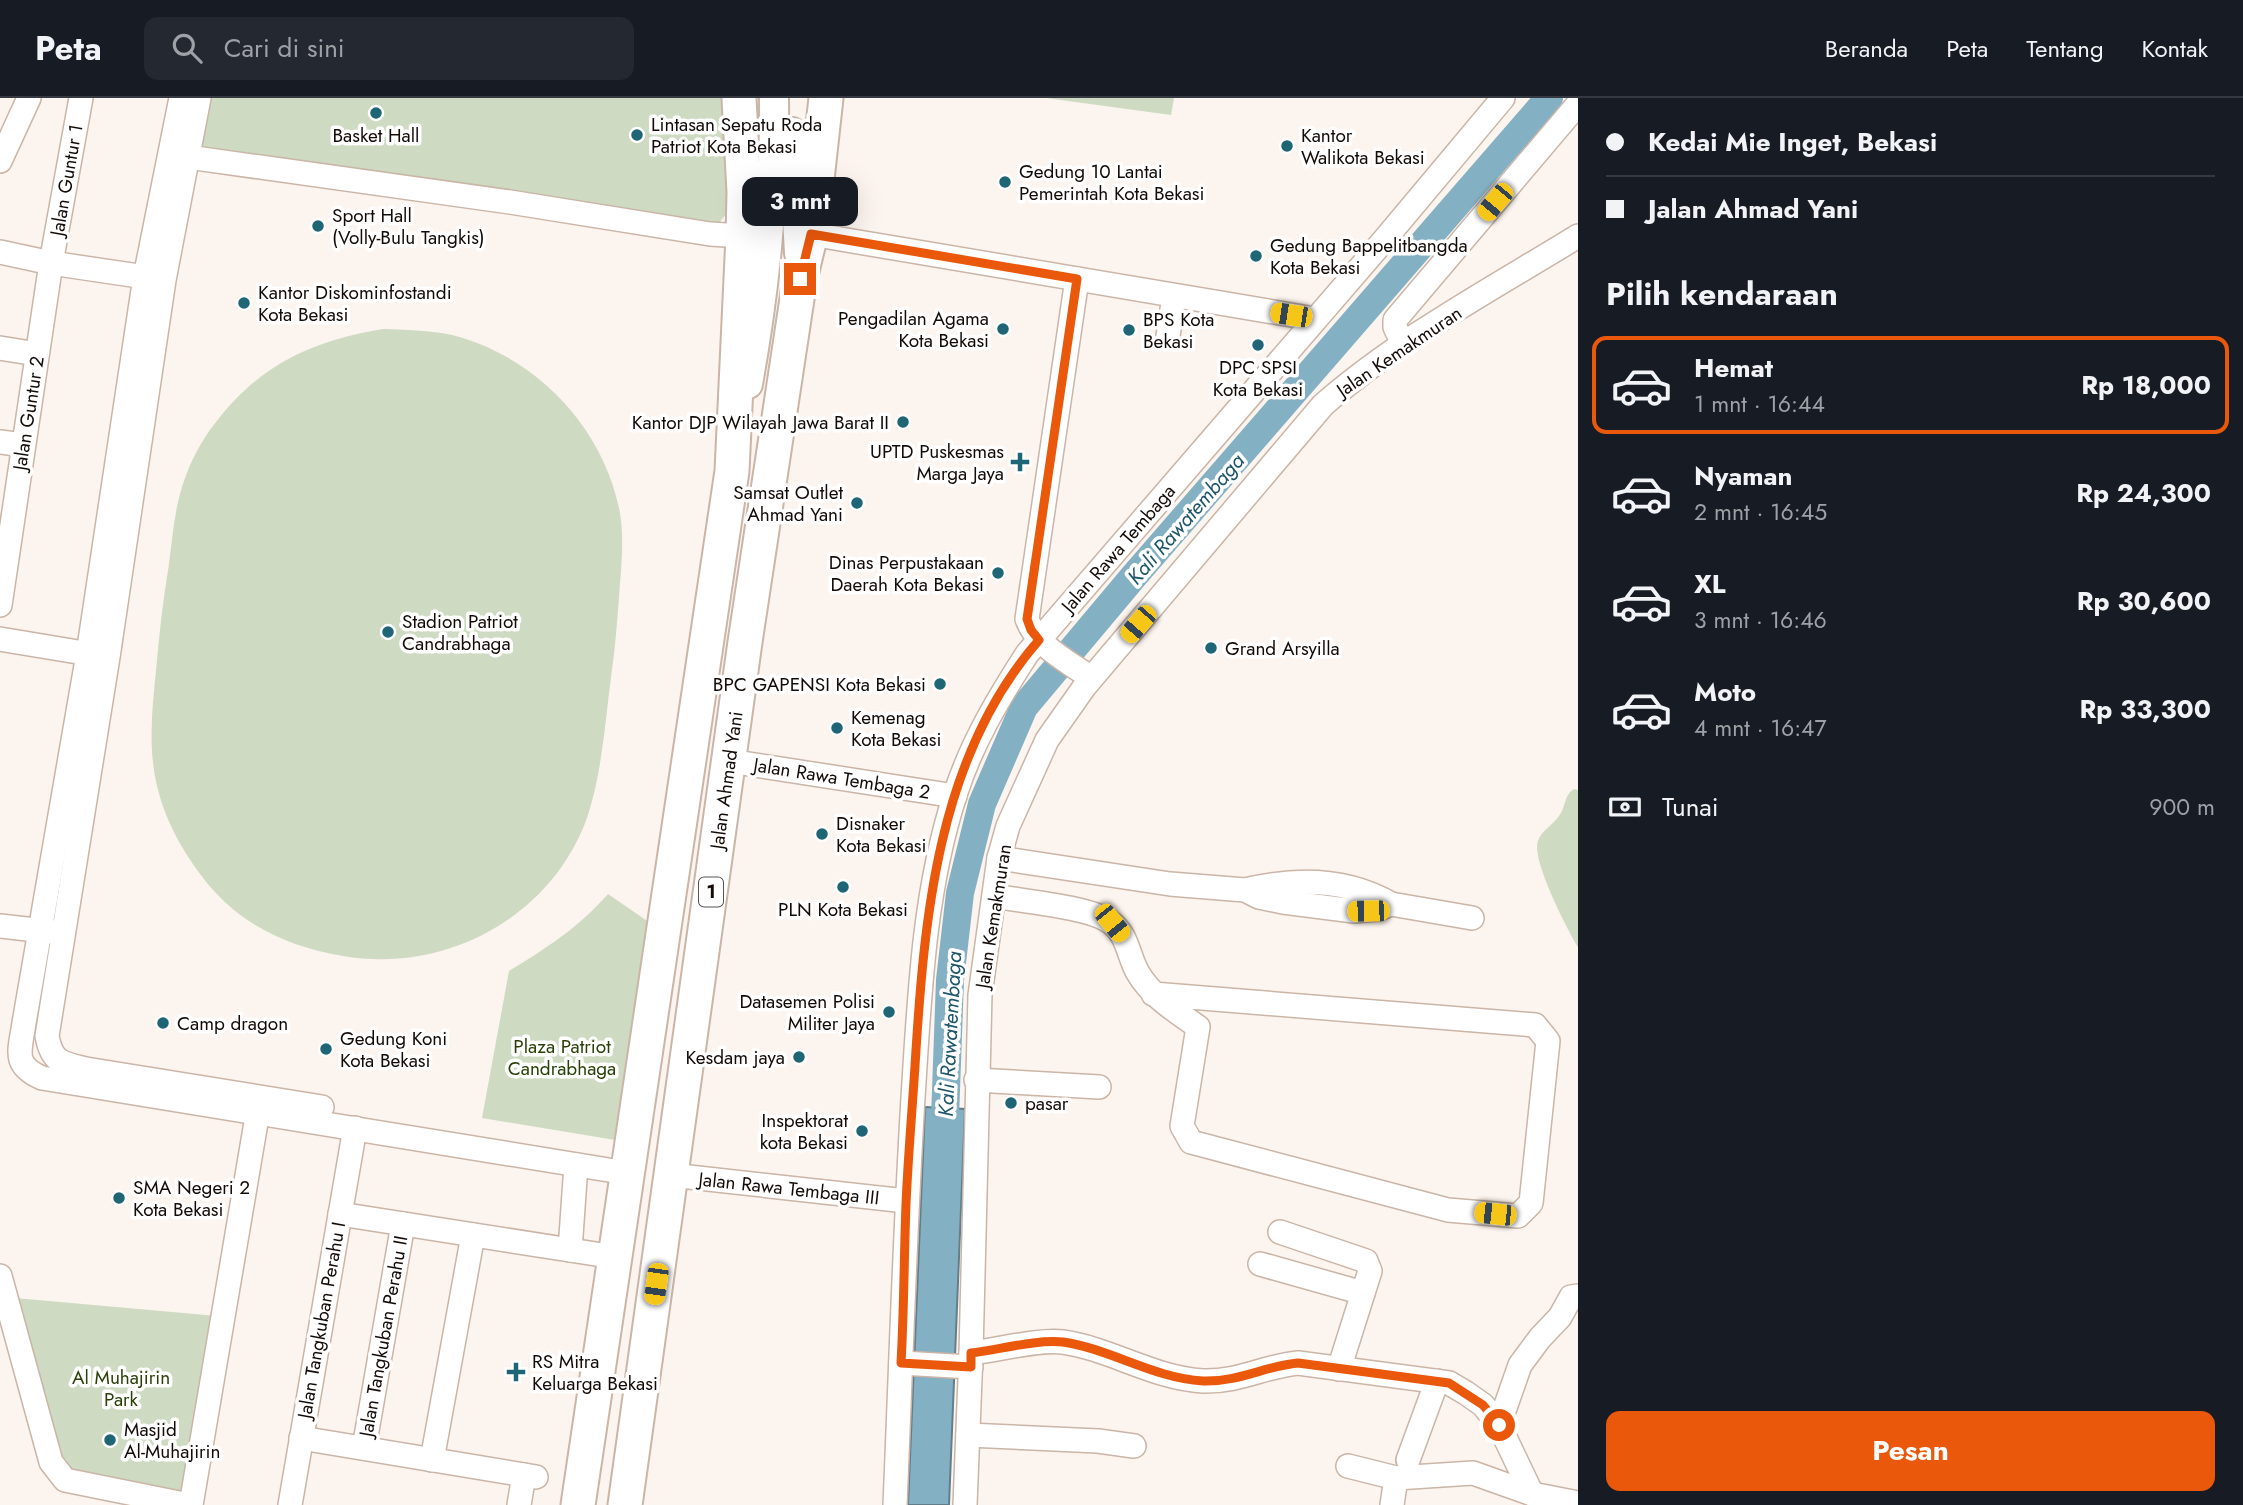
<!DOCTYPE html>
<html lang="id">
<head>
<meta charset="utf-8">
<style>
  :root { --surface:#171b24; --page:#242831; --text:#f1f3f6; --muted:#9ea1a6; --line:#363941; --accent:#ea580c }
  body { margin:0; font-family:Jost,sans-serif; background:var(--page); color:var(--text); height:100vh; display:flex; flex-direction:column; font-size:26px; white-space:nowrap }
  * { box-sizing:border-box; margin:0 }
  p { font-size:23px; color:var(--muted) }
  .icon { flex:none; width:38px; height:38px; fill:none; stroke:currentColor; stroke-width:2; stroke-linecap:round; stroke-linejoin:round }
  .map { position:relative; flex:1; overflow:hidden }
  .panel { display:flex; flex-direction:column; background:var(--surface); width:665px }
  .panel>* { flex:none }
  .guide { display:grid; align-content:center; height:154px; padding:0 28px; background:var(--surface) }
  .end { position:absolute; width:32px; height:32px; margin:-16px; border:9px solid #ea580c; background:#fff; box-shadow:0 0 0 4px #fff }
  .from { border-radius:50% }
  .bubble { position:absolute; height:49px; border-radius:14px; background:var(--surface); box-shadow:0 7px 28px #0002; font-size:23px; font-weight:700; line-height:49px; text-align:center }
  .car { position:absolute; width:21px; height:42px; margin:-21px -10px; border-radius:9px; box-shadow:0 0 5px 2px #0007; background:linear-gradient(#f5c518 24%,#345 0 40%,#f5c518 0 76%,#345 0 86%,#f5c518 0) }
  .guide b { display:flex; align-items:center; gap:24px; height:66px; font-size:26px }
  .guide b+b { border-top:2px solid var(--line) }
  .guide i { width:18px; height:18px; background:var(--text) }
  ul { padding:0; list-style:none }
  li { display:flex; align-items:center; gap:21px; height:98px; margin:0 14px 10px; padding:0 14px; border:4px solid transparent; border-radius:14px }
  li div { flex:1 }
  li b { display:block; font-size:26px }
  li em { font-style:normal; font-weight:700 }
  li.current { border-color:var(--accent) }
  li>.icon { width:63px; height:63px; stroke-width:1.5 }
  h2 { padding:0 28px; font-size:32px; line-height:84px }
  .pay { display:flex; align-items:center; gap:18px; height:77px; padding:0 28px; font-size:26px }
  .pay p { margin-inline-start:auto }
  .button { display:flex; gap:14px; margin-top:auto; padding:14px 28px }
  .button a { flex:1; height:80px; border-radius:14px; background:var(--accent); color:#fff; font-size:28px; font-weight:700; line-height:80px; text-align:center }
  header { display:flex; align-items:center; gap:42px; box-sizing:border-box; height:98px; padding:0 35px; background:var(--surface); border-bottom:2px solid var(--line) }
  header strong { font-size:33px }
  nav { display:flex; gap:38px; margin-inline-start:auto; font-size:24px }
  .search { width:490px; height:63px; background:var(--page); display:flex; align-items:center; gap:18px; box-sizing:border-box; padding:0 24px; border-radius:14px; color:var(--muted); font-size:26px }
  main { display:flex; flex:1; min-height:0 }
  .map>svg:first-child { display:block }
  .green { fill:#cedac2 }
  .water { fill:#84b0c3; stroke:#627e8b; stroke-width:2 }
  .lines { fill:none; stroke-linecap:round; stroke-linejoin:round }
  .river { stroke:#84b0c3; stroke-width:28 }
  .minor-casing { stroke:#cab5a7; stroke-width:26 }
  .major-casing { stroke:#cab5a7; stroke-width:32 }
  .highway-casing { stroke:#cab5a7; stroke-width:37 }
  .minor { stroke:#fff; stroke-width:23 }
  .major { stroke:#fff; stroke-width:28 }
  .highway { stroke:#fff; stroke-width:33 }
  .route { stroke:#ea580c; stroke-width:9 }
  .poi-dot { fill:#1e6575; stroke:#fff; stroke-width:2.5 }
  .labels { text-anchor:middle; stroke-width:7; stroke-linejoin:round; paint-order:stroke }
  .shield { fill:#fff; stroke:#595451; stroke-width:2 }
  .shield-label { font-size:18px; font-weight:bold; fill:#120b07 }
  .poi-label { font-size:19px; fill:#120b07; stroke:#fff; text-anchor:start }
  .street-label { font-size:19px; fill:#120b07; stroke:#fff }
  .park-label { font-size:19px; fill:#294006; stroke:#fff }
  .water-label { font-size:21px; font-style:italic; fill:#1d566b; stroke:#fff }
</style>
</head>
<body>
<header>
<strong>Peta</strong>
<div class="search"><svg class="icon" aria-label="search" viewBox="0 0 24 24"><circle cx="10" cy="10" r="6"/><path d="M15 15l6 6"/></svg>Cari di sini</div>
<nav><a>Beranda</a><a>Peta</a><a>Tentang</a><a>Kontak</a></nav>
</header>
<main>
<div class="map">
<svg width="1578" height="1407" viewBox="0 0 1578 1407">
  <rect width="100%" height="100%" fill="#fcf4ee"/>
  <g class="green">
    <polygon points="199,0 739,0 744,94 710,136 198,59"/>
    <polygon points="1046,0 1174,0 1171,17"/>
    <path d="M383,231C409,232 437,232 463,240C540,264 602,330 619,410C625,439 621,469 619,499C617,525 615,552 611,579C605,625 602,675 587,720C551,819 446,876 343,858C285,848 236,825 200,776C180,749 165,721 157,688C148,650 152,612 156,573C159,537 163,502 169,466C172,443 174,418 180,396C187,370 199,345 216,324C261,266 312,243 383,231Z"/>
    <path d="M1574,691L1578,692V849C1567,831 1531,761 1538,743C1541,733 1553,727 1559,718C1566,709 1564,697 1574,691Z"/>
    <path d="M608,796L653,827L615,1042L482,1020L509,873C548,849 578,830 608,796Z"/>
    <polygon points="15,1200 217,1218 183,1399 80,1380 56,1362"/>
  </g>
  <polygon class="water" points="925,1009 965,1011 949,1407 908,1407"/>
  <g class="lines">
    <polyline class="river" points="944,1047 950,882 960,795 982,706 1024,609 1134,478 1549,0"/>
    <g class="minor-casing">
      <g id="minor">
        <path d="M181,0L145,179L88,556L24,925C20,953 12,967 42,980L627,1075"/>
        <path d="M199,0L164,182L108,559L47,938C52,965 62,965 86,971L322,1009"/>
        <polyline points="188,59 510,104 710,136 743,138"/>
        <polyline points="0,63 29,0"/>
        <polyline points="811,136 1315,221"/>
        <polyline points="0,154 51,165 159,181"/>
        <path d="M1077,181L1027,521C1037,549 1069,564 1091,580"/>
        <polyline points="1168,238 1174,198"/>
        <polyline points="1403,246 1395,229 1395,222 1578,6"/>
        <polyline points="0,250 37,256"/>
        <polyline points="0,344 23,347"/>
        <polyline points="0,507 51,165 81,0"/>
        <polyline points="0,541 102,558"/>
        <polyline points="729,663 955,698"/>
        <polyline points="999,760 1170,786 1245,792 1259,799 1283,804 1354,813 1378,811 1391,806 1472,820"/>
        <path d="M1245,792C1295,780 1346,780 1391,806"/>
        <path d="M994,798C1021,803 1090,809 1110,824C1128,836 1128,858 1138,875C1152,899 1176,913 1198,929L1182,1028L1191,1044L1448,1112L1518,1118L1531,1105L1548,943L1535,927L1153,896"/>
        <polyline points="0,828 53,834"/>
        <polyline points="976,982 1099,989"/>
        <polyline points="671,1077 906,1103"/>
        <polyline points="340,1116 615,1159"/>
        <polyline points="1280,1134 1366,1163 1370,1173 1339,1271"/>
        <polyline points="570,1152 576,1067"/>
        <polyline points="1260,1166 1363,1195"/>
        <polyline points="0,1178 51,1364 65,1382 189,1407"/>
        <path d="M971,1255C997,1252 1039,1241 1063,1244C1111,1251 1153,1280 1203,1283C1239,1284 1265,1268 1298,1265L1449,1285L1466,1295L1483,1307L1499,1327L1532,1396L1578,1405"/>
        <polyline points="901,1265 971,1269"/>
        <polyline points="1499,1327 1520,1267 1540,1240 1560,1219 1571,1199 1578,1198"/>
        <polyline points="968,1337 1098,1343 1134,1348"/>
        <polyline points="301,1340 536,1379"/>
        <polyline points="364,1350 403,1126"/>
        <polyline points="432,1362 473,1137"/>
        <polyline points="1408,1362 1437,1283"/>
        <polyline points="1348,1368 1396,1380"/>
        <polyline points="191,1407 260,1001"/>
        <polyline points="290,1407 355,1030"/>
        <polyline points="519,1407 524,1377"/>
        <path d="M895,1407C901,1266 905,1125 914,984C920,888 925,790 955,697C971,646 998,601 1027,556L1385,141L1503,0"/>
        <path d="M965,1407L971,1255L980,897L999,760L1008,728L1047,642L1085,588L1323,307C1400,240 1492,191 1578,138"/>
        <polyline points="1392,1407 1396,1380 1473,1375 1532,1396"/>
      </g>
    </g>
    <g class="major-casing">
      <g id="major">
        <polyline points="792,34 799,155"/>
        <path d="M748,286C765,191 775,96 774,0"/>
      </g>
    </g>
    <g class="highway-casing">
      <g id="highway">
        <polyline points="578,1407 732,373 743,138 744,94 739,0"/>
        <polyline points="625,1407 745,544 800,181 811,136 826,0"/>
      </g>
    </g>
    <use href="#minor" class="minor"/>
    <use href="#major" class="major"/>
    <use href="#highway" class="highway"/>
  </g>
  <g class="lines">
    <path class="route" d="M800,181L811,136L1077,181L1027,521L1031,532L1039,542C937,658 924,821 915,968C912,1014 908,1060 906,1106C904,1159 904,1212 901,1265L971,1269V1255C997,1252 1038,1241 1063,1244C1111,1251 1153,1280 1203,1283C1240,1284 1265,1268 1298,1265L1449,1285L1483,1307L1499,1327"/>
  </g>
  <g class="poi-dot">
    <circle cx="376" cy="15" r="7"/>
    <circle cx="637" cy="37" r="7"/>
    <circle cx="1287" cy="48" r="7"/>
    <circle cx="1005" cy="84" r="7"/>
    <circle cx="318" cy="128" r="7"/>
    <circle cx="1256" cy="158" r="7"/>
    <circle cx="244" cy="205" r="7"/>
    <circle cx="1003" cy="231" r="7"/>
    <circle cx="1129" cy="232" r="7"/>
    <circle cx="1258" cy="247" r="7"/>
    <circle cx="903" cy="324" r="7"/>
    <path d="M1016.5 353.5h7v7h7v7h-7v7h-7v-7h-7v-7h7z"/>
    <circle cx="857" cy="405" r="7"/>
    <circle cx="998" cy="475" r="7"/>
    <circle cx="388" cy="534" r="7"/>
    <circle cx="1211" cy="550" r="7"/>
    <circle cx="940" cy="586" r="7"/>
    <circle cx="837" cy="630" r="7"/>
    <circle cx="822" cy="736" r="7"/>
    <circle cx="843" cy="789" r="7"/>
    <circle cx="889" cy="914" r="7"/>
    <circle cx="163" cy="925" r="7"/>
    <circle cx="326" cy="951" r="7"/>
    <circle cx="799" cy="959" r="7"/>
    <circle cx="1011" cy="1005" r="7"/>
    <circle cx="862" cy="1033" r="7"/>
    <circle cx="119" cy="1100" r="7"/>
    <path d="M512.5 1263.5h7v7h7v7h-7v7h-7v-7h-7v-7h7z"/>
    <circle cx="110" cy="1342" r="7"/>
  </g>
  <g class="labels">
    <rect class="shield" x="699" y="779.5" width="24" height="29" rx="5"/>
    <g class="shield-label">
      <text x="711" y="800">1</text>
    </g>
    <g class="poi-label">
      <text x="651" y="33">Lintasan Sepatu Roda<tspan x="651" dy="22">Patriot Kota Bekasi</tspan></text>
      <text x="376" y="44" text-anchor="middle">Basket Hall</text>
      <text x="1301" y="44">Kantor<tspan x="1301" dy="22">Walikota Bekasi</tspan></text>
      <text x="1019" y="80">Gedung 10 Lantai<tspan x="1019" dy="22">Pemerintah Kota Bekasi</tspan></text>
      <text x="332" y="124">Sport Hall<tspan x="332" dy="22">(Volly-Bulu Tangkis)</tspan></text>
      <text x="1270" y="154">Gedung Bappelitbangda<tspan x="1270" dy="22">Kota Bekasi</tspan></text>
      <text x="258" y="201">Kantor Diskominfostandi<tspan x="258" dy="22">Kota Bekasi</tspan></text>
      <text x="989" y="227" text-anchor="end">Pengadilan Agama<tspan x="989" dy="22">Kota Bekasi</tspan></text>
      <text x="1143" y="228">BPS Kota<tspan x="1143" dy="22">Bekasi</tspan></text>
      <text x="1258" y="276" text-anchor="middle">DPC SPSI<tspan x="1258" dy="22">Kota Bekasi</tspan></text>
      <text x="889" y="331" text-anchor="end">Kantor DJP Wilayah Jawa Barat II</text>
      <text x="1004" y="360" text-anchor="end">UPTD Puskesmas<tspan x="1004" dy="22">Marga Jaya</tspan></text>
      <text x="843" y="401" text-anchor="end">Samsat Outlet<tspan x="843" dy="22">Ahmad Yani</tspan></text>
      <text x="984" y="471" text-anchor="end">Dinas Perpustakaan<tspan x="984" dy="22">Daerah Kota Bekasi</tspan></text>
      <text x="402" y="530">Stadion Patriot<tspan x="402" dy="22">Candrabhaga</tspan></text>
      <text x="1225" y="557">Grand Arsyilla</text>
      <text x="926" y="593" text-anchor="end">BPC GAPENSI Kota Bekasi</text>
      <text x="851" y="626">Kemenag<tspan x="851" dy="22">Kota Bekasi</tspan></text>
      <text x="836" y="732">Disnaker<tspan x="836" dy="22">Kota Bekasi</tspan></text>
      <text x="843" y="818" text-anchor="middle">PLN Kota Bekasi</text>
      <text x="875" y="910" text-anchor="end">Datasemen Polisi<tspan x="875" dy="22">Militer Jaya</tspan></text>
      <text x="177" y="932">Camp dragon</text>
      <text x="340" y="947">Gedung Koni<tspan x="340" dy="22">Kota Bekasi</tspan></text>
      <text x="785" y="966" text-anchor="end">Kesdam jaya</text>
      <text x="1025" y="1012">pasar</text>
      <text x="848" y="1029" text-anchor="end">Inspektorat<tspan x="848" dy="22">kota Bekasi</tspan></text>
      <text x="133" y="1096">SMA Negeri 2<tspan x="133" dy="22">Kota Bekasi</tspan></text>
      <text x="532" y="1270">RS Mitra<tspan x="532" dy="22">Keluarga Bekasi</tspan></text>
      <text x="124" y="1338">Masjid<tspan x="124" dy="22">Al-Muhajirin</tspan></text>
    </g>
    <g class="street-label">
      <text transform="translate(66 82) rotate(-80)" y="7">Jalan Guntur 1</text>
      <text transform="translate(1399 253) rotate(-34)" y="7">Jalan Kemakmuran</text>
      <text transform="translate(28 315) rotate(-81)" y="7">Jalan Guntur 2</text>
      <text transform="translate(1118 450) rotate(-49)" y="7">Jalan Rawa Tembaga</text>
      <text transform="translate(842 680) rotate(9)" y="7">Jalan Rawa Tembaga 2</text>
      <text transform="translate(726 682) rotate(-82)" y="7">Jalan Ahmad Yani</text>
      <text transform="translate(993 818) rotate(-81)" y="7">Jalan Kemakmuran</text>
      <text transform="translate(789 1090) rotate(6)" y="7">Jalan Rawa Tembaga III</text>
      <text transform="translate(321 1222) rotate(-80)" y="7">Jalan Tangkuban Perahu I</text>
      <text transform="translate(383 1238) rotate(-80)" y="7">Jalan Tangkuban Perahu II</text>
    </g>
    <g class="park-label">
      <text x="562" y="955">Plaza Patriot<tspan x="562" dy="22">Candrabhaga</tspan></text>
      <text x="121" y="1286">Al Muhajirin<tspan x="121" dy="22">Park</tspan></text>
    </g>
    <g class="water-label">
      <text transform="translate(1186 421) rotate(-49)" y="7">Kali Rawatembaga</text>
      <text transform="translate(950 936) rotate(-87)" y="7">Kali Rawatembaga</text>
    </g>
  </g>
</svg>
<i class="end from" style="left:1499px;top:1327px"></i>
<i class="end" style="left:800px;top:181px"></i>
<div class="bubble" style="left:742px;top:79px;width:116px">3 mnt</div>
<i class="car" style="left:1495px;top:104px;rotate:220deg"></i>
<i class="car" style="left:1291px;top:217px;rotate:279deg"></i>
<i class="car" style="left:1138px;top:526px;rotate:221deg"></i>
<i class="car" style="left:1368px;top:813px;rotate:269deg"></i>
<i class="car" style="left:1112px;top:825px;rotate:141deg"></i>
<i class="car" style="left:1495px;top:1116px;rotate:276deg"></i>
<i class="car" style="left:656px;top:1186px;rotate:188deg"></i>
</div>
<section class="panel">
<div class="guide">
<b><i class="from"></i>Kedai Mie Inget, Bekasi</b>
<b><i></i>Jalan Ahmad Yani</b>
</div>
<h2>Pilih kendaraan</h2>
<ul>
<li class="current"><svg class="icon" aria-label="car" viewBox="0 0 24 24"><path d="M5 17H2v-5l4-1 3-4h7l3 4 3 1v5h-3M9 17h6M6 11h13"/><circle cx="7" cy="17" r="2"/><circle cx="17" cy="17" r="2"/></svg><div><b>Hemat</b><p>1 mnt · 16:44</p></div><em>Rp 18,000</em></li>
<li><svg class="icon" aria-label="car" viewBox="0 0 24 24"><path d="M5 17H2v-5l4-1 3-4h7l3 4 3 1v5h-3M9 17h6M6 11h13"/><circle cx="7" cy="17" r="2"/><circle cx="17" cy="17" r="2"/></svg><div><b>Nyaman</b><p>2 mnt · 16:45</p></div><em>Rp 24,300</em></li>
<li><svg class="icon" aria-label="car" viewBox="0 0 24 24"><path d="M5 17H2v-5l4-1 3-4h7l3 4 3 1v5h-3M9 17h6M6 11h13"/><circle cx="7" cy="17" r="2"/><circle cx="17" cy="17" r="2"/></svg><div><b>XL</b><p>3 mnt · 16:46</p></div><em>Rp 30,600</em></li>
<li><svg class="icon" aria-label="car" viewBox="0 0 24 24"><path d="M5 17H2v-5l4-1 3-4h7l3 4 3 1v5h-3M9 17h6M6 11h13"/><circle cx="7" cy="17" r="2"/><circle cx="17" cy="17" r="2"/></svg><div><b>Moto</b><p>4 mnt · 16:47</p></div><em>Rp 33,300</em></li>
</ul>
<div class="pay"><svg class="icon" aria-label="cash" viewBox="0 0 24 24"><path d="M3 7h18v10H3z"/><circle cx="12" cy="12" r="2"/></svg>Tunai<p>900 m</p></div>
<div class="button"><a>Pesan</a></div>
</section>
</main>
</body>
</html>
